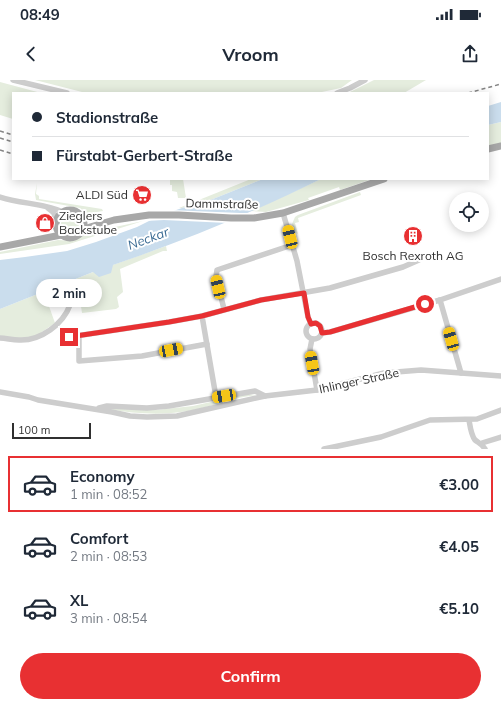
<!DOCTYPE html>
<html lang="en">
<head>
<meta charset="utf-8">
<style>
  :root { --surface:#fff; --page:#f2f2f3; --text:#1f2937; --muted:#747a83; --line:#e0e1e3; --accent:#e83032 }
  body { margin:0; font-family:Mulish,sans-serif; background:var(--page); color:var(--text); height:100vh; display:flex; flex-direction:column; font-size:15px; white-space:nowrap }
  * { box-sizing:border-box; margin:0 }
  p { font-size:13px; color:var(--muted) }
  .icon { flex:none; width:22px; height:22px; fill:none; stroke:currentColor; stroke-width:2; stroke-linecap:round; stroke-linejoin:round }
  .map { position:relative; height:369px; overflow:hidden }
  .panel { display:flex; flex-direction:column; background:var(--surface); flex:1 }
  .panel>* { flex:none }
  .banner { position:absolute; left:12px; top:12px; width:477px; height:88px; border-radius:0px; box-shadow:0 2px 10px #0003; display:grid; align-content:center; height:88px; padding:0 20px; background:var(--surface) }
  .controls { position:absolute; left:449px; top:112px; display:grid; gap:8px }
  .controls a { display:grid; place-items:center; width:40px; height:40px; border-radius:50%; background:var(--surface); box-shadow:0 2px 10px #0003; font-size:20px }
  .scale { position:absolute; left:12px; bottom:10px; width:79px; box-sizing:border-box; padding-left:4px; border:2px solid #303030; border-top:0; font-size:11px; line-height:14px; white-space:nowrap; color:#303030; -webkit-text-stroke:3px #fff; paint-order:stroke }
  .end { position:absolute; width:18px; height:18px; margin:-9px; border:5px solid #e83032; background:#fff; box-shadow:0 0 0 2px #fff }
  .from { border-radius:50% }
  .bubble { position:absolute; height:28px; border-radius:14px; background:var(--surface); box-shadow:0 2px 10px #0003; font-size:13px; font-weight:700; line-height:28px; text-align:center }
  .car { position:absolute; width:12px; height:24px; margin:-12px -6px; border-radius:5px; box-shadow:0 0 3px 1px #0007; background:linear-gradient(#f5c518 24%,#345 0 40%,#f5c518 0 76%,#345 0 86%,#f5c518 0) }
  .banner b { display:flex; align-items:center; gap:14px; height:38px; font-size:15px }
  .banner b+b { border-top:1px solid var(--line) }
  .banner i { width:10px; height:10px; background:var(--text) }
  ul { padding:7px 0 0; list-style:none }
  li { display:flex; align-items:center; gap:12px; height:56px; margin:0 8px 6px; padding:0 12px; border:2px solid transparent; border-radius:0px }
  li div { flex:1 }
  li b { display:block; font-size:15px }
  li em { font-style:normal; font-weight:700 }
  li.current { border-color:var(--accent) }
  li>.icon { width:36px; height:36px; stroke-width:1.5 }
  .primary-button { display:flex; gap:8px; margin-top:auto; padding:8px 20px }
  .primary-button a { flex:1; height:46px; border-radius:24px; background:var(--accent); color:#fff; font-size:16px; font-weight:700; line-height:46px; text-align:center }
  .status { display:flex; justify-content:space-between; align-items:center; height:28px; padding:0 20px; background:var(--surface); direction:ltr }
  .status svg { height:11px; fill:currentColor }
  header { display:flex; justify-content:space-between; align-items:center; height:52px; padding:0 20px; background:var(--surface); font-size:18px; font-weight:700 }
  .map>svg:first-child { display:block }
  .green { fill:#e5edde }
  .water { fill:#cadded }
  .pier { fill:#fff }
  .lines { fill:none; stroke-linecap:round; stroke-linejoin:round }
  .minor { stroke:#cdcdcd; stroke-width:5.5 }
  .major { stroke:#a8a8a8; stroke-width:7 }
  .rail { stroke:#858585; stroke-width:1.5; stroke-dasharray:4 3; stroke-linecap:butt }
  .route { stroke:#e83032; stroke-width:5 }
  .labels { text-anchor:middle; stroke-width:4; stroke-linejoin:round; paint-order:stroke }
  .poi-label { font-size:12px; fill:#303030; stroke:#fff; text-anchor:end }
  .street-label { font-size:12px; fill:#303030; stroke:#fff }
  .water-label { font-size:13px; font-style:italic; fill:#3c6c94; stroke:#fff }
</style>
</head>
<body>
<div class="status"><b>08:49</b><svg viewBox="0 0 49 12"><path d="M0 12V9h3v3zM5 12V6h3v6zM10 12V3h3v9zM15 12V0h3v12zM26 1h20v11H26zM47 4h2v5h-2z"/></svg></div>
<header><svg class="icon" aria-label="back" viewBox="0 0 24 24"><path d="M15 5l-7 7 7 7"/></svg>Vroom<svg class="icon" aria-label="share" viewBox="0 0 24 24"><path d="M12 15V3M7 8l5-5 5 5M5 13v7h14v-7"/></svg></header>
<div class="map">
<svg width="501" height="369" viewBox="0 0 501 369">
  <rect width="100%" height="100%" fill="#fff"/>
  <g class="green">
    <polygon points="35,0 352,0 341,8 317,13 86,13"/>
    <polygon points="374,0 426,0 404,13 348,13"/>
    <polygon points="0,2 41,13 13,13 13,39 0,35"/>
    <polygon points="501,42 501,64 488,66 488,45"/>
    <polygon points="170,99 183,99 186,118 178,118 177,112 172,111 172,105 170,105"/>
    <polygon points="251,99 263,99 208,121 182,128 179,128"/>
    <polygon points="321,99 372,99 340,110 339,107 308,118 309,120 266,132 251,131"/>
    <polygon points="37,103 36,114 39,116 39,119 102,129 103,131 97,132 90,136 80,128 36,120 35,114"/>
    <polygon points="360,112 361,115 298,138 299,142 295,143 298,154 296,153 292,144 295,137 298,135"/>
    <circle cx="70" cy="144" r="9"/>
    <polygon points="143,141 69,164 0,174 0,172 58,160 73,161 87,153"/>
    <polygon points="166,166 167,171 163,171 120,189 123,212 117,217 119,227 116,229 82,233 78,206 45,215 55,243 39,254 31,257 20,259 0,256 0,229 93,192"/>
    <path d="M246,314L256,315C239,317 223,322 206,327C173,336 142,335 108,329L109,328L156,330L193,326Z"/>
  </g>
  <g class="water">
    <polygon points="501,22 501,42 488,45 488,26"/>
    <path d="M263,99H321C254,132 184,161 113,185L111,193L99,197L93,192L0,229V180L25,177L67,171L96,162L137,147L159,136L182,128L208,121Z"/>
  </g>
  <polygon class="pier" points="170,130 240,133 252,133 228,143 164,140 145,141"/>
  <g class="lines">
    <g class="minor">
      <polyline points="13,0 67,13"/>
      <polyline points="337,13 350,8 365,0"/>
      <path d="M0,117C21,124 44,123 63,132"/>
      <polyline points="48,128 53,132 57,139"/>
      <polyline points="283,133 297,181 308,237 311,244"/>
      <polyline points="440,220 461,293"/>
      <polyline points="224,229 216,197 217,190 292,165"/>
      <polyline points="202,236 216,317"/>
      <circle cx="314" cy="251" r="8"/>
      <polyline points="322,253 330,252 440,220 501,199"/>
      <polyline points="79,256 79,281 142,276 207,264"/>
      <path d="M0,258C6,258 12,260 19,260C41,261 63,244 70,225"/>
      <polyline points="312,259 310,269 317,310"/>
      <polyline points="70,260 69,257 169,242 202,236 261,220 330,208 403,187 419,180"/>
      <polyline points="0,312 29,317 38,320 112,332 130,336 147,337 177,336 265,316 317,310 384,293 421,290 501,296"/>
      <polyline points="99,328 107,326 147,328 169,326 255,311 265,316"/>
      <path d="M469,340C470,346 471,355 475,360C479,363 482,364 485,369"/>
      <polyline points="482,363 501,357"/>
      <polyline points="324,369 381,357 430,340 477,339 501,330"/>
    </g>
    <g class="major">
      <polyline points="488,69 501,66"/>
      <circle cx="70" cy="144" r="14"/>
      <polyline points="83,149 114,140 149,135 179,135 231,138 254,138 283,133 384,99"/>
      <polyline points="0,167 61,155"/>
    </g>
    <g class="rail">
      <polyline points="468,13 501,4"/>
      <polyline points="0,51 13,55"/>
      <polyline points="0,58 13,62"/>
      <polyline points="0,70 13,74"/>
    </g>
  </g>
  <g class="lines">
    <polyline class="route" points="69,257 169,242 202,236 261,220 304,213 308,237 311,244 316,243 320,246 322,253 330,252 425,224"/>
  </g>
  <defs>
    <g id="supermarket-disc" transform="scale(1)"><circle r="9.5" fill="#e83032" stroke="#fff"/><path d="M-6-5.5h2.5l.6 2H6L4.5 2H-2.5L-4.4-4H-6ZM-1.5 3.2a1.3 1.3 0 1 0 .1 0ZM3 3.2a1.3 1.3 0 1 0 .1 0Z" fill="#fff"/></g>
    <g id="shop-disc" transform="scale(1)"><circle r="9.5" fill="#e83032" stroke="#fff"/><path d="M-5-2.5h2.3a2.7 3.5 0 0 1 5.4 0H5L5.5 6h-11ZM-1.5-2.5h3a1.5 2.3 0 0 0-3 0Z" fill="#fff"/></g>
    <g id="building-disc" transform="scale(1)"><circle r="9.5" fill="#e83032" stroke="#fff"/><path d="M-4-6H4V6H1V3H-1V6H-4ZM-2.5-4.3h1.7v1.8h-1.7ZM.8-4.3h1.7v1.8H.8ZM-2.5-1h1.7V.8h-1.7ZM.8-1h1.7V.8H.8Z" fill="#fff"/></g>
  </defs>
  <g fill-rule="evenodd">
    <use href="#supermarket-disc" x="142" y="115"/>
    <use href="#shop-disc" x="45" y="143"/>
    <use href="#building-disc" x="413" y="156"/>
  </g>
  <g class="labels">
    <g class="poi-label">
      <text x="128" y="119">ALDI Süd</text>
      <text x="59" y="140" text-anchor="start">Zieglers<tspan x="59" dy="14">Backstube</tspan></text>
      <text x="413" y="180" text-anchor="middle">Bosch Rexroth AG</text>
    </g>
    <g class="street-label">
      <text transform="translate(222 124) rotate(1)" y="4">Dammstraße</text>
      <text transform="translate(359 301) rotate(-12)" y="4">Ihlinger Straße</text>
    </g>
    <g class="water-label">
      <text transform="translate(148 158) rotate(-20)" y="5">Neckar</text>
    </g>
  </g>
</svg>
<div class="controls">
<a><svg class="icon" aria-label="locate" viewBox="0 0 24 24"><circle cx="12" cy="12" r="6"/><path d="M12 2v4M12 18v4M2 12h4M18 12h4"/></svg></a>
</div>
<div class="scale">100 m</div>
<i class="end from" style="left:425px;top:224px"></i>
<i class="end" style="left:69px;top:257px"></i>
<div class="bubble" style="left:36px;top:199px;width:66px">2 min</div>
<i class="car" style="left:290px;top:157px;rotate:346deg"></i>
<i class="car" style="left:218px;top:207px;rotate:347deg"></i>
<i class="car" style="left:451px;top:259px;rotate:344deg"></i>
<i class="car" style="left:171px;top:270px;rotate:79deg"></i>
<i class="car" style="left:312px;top:283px;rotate:350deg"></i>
<i class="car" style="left:224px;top:316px;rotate:261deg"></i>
<div class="banner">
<b><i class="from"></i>Stadionstraße</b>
<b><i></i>Fürstabt-Gerbert-Straße</b>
</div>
</div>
<section class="panel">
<ul>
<li class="current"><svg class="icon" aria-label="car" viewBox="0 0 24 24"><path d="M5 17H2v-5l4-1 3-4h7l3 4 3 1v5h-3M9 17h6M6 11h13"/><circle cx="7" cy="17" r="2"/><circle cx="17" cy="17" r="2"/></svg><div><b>Economy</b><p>1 min · 08:52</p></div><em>€3.00</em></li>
<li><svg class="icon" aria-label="car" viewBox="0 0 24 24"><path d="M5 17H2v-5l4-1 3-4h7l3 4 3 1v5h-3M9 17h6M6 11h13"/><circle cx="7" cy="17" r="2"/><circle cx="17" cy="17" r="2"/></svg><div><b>Comfort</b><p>2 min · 08:53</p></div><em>€4.05</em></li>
<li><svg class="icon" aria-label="car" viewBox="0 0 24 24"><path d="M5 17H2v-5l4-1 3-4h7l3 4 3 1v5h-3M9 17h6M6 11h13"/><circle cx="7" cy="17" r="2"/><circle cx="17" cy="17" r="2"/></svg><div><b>XL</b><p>3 min · 08:54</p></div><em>€5.10</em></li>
</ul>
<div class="primary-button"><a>Confirm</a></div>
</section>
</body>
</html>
